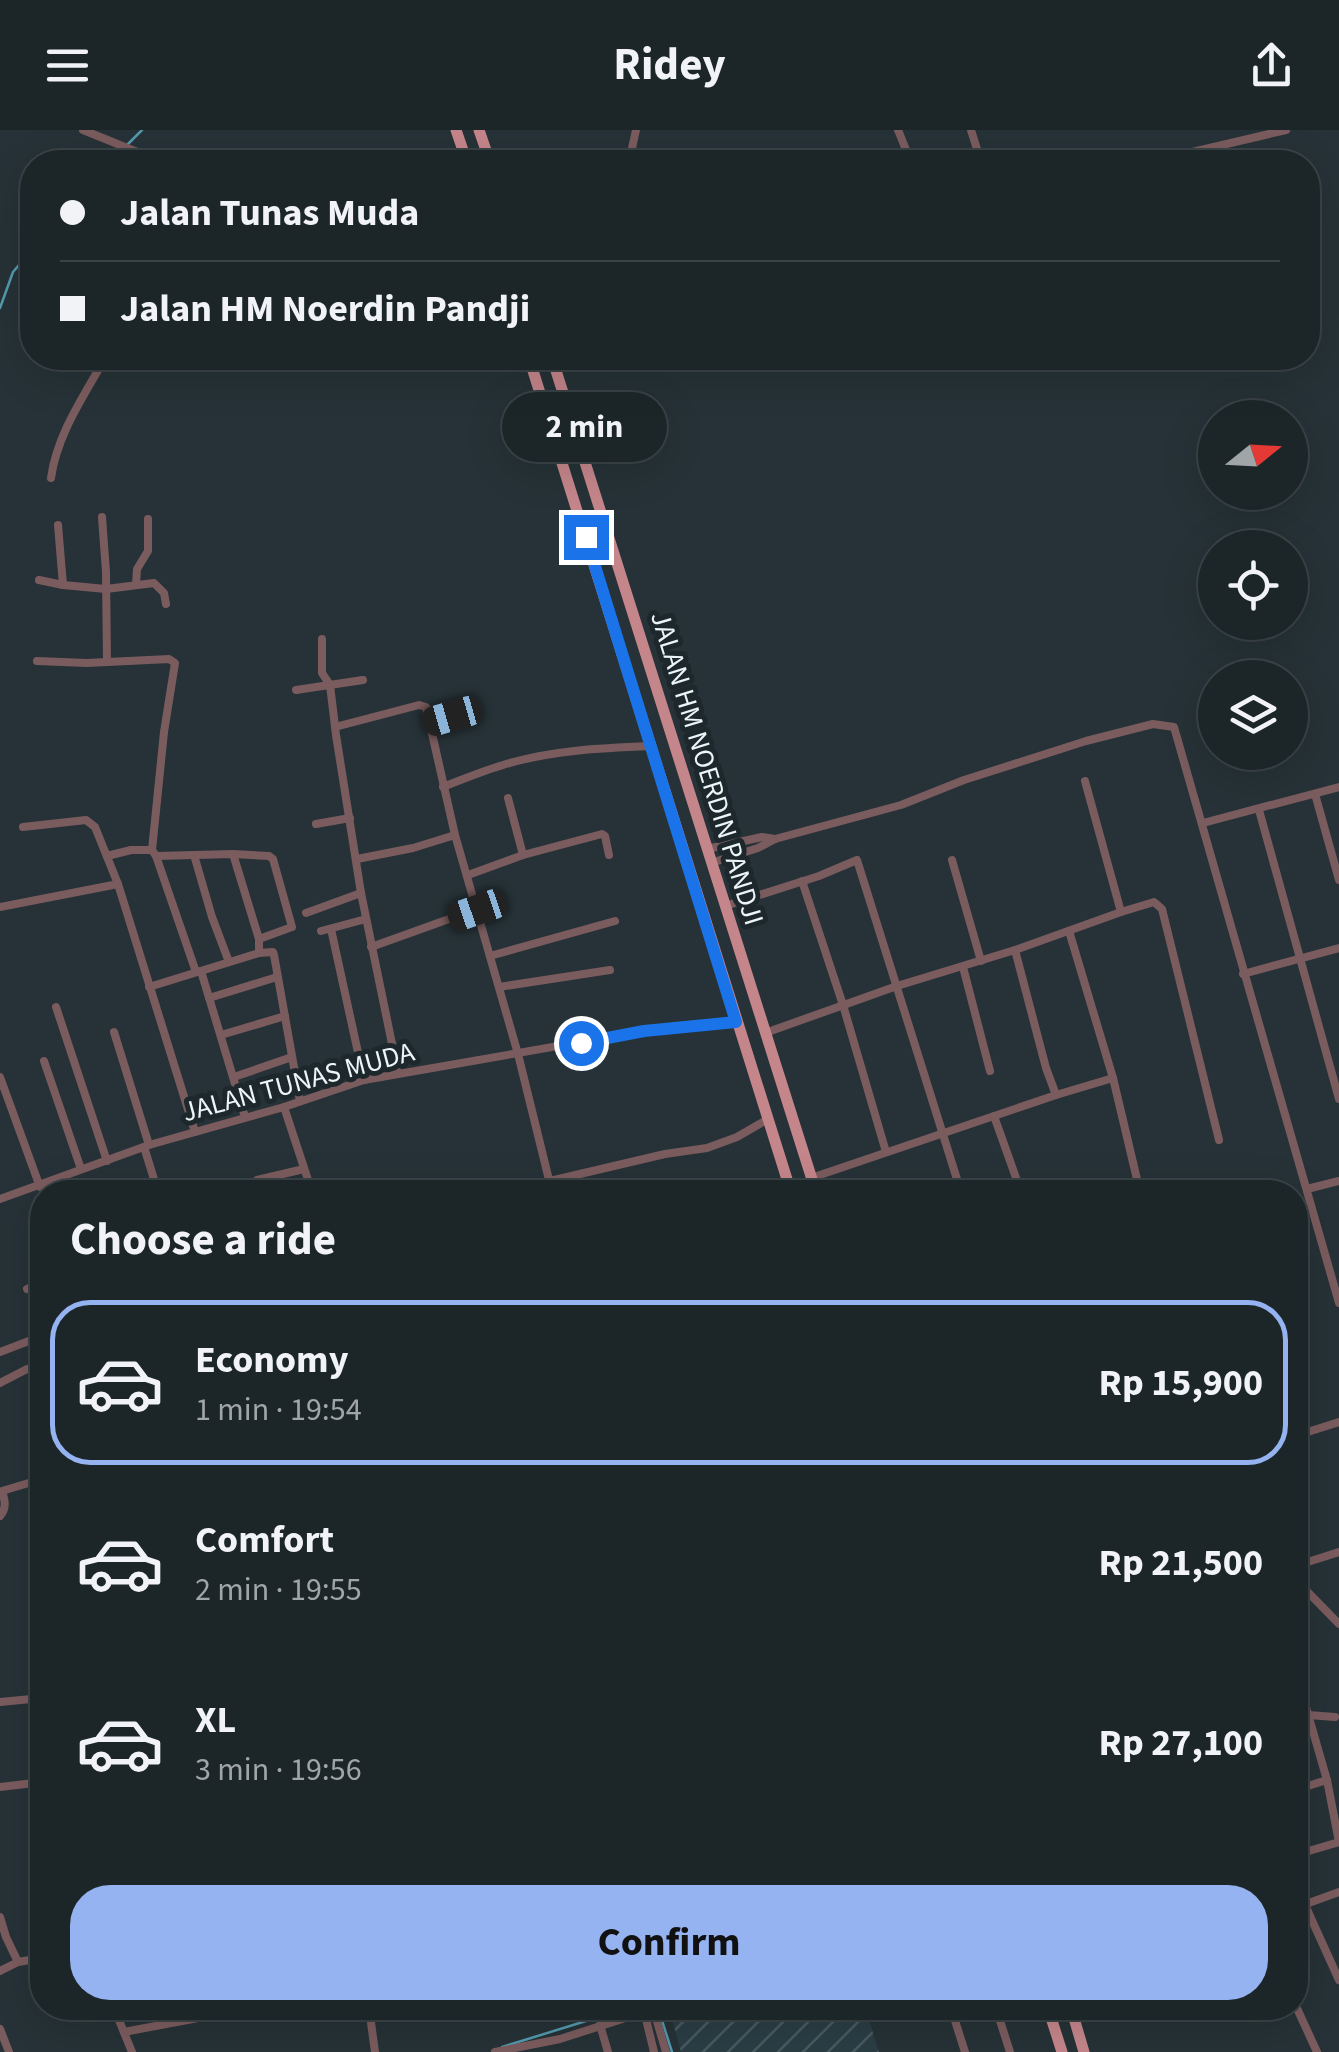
<!DOCTYPE html>
<html lang="en">
<head>
<meta charset="utf-8">
<style>
  :root { --surface:#1c2629; --page:#252e31; --text:#f1f3f6; --muted:#a0a5a8; --line:#3a4346; --accent:#95b2f1 }
  body { margin:0; font-family:"Source Sans 3",sans-serif; background:var(--page); color:var(--text); height:100vh; display:flex; flex-direction:column; font-size:38px; white-space:nowrap }
  * { box-sizing:border-box; margin:0 }
  p { font-size:32px; color:var(--muted) }
  .icon { flex:none; width:55px; height:55px; fill:none; stroke:currentColor; stroke-width:2; stroke-linecap:round; stroke-linejoin:round }
  .map { position:relative; flex:1; overflow:hidden }
  .details { position:absolute; left:30px; top:1050px; width:1278px; height:840px; display:flex; flex-direction:column; background:var(--surface); border-radius:40px; box-shadow:0 10px 40px #0002,0 0 0 2px var(--line) }
  .details>* { flex:none }
  .top-card { position:absolute; left:20px; top:20px; width:1300px; height:220px; border-radius:40px; box-shadow:0 10px 40px #0002,0 0 0 2px var(--line); display:grid; align-content:center; height:220px; padding:0 40px; background:var(--surface) }
  .needle { width:65px; rotate:72deg }
  .tools { position:absolute; left:1198px; top:270px; display:grid; gap:20px }
  .tools a { display:grid; place-items:center; width:110px; height:110px; border-radius:50%; background:var(--surface); box-shadow:0 10px 40px #0002,0 0 0 2px var(--line); font-size:50px }
  .end { position:absolute; width:45px; height:45px; margin:-22px; border:12px solid #1a73e8; background:#fff; box-shadow:0 0 0 5px #fff }
  .from { border-radius:50% }
  .bubble { position:absolute; height:70px; border-radius:35px; background:var(--surface); box-shadow:0 10px 40px #0002,0 0 0 2px var(--line); font-size:32px; font-weight:700; line-height:70px; text-align:center }
  .car { position:absolute; width:30px; height:60px; margin:-30px -15px; border-radius:12px; box-shadow:0 0 8px 2px #0007; background:linear-gradient(#222 24%,#8ab4d8 0 40%,#222 0 76%,#8ab4d8 0 86%,#222 0) }
  .top-card b { display:flex; align-items:center; gap:35px; height:95px; font-size:38px }
  .top-card b+b { border-top:2px solid var(--line) }
  .top-card i { width:25px; height:25px; background:var(--text) }
  ul { padding:0; list-style:none }
  li { display:flex; align-items:center; gap:30px; height:165px; margin:0 20px 15px; padding:0 20px; border:5px solid transparent; border-radius:40px }
  li div { flex:1 }
  li b { display:block; font-size:38px }
  li em { font-style:normal; font-weight:700 }
  li.selected { border-color:var(--accent) }
  li>.icon { width:90px; height:90px; stroke-width:1.5 }
  h2 { padding:0 40px; font-size:45px; line-height:120px }
  .cta { display:flex; gap:20px; margin-top:auto; padding:20px 40px }
  .cta a { flex:1; height:115px; border-radius:40px; background:var(--accent); color:#111; font-size:40px; font-weight:700; line-height:115px; text-align:center }
  header { display:flex; justify-content:space-between; align-items:center; height:130px; padding:0 40px; background:var(--surface); font-size:45px; font-weight:700 }
  .map>svg:first-child { display:block }
  .industrial { fill:url(#industrial-furrows) }
  .lines { fill:none; stroke-linecap:round; stroke-linejoin:round }
  .stream { stroke:#549aae; stroke-width:2.5 }
  .minor { stroke:#7b5c5e; stroke-width:8 }
  .primary { stroke:#c5868b; stroke-width:11 }
  .route { stroke:#1a73e8; stroke-width:12 }
  .labels { text-anchor:middle; stroke-width:10; stroke-linejoin:round; paint-order:stroke }
  .street-label { font-size:28px; fill:#edf5f8; stroke:#1d282d }
</style>
</head>
<body>
<header><svg class="icon" aria-label="menu" viewBox="0 0 24 24"><path d="M4 6h16M4 12h16M4 18h16"/></svg>Ridey<svg class="icon" aria-label="share" viewBox="0 0 24 24"><path d="M12 15V3M7 8l5-5 5 5M5 13v7h14v-7"/></svg></header>
<div class="map">
<svg width="1339" height="1922" viewBox="0 0 1339 1922">
  <defs>
    <pattern id="industrial-furrows" width="10" height="10" patternUnits="userSpaceOnUse" patternTransform="scale(2.5)"><rect width="10" height="10" fill="#2b3e45"/><path d="M-1 1l2-2M0 10L10 0M9 11l2-2" fill="none" stroke="#4a5a61"/></pattern>
  </defs>
  <rect width="100%" height="100%" fill="#263237"/>
  <polygon class="industrial" points="669,1878 792,1878 796,1890 851,1878 865,1878 879,1922 681,1922"/>
  <g class="lines">
    <g class="stream">
      <polyline points="128,14 142,0"/>
      <polyline points="109,32 122,19"/>
      <polyline points="0,178 13,142 32,120"/>
      <polyline points="658,1878 672,1922"/>
      <polyline points="502,1917 628,1878"/>
    </g>
    <g class="minor">
      <polyline points="83,0 162,32"/>
      <polyline points="898,0 911,32"/>
      <polyline points="971,0 981,32"/>
      <polyline points="629,32 636,0"/>
      <polyline points="1098,32 1171,27 1286,0"/>
      <polyline points="556,239 578,230 579,228"/>
      <path d="M51,348C57,304 84,266 105,228"/>
      <polyline points="102,387 106,442 107,532"/>
      <polyline points="58,395 63,455"/>
      <polyline points="39,450 63,455 106,459 154,453 164,463 166,474"/>
      <polyline points="136,455 137,439 148,421 148,389"/>
      <polyline points="322,509 322,543 330,555 336,605 361,763 398,943"/>
      <polyline points="37,531 87,533 169,529 175,533 164,602 152,720"/>
      <polyline points="296,560 363,550"/>
      <polyline points="428,592 476,579"/>
      <polyline points="335,597 419,575 426,577 455,705 518,924 552,1062"/>
      <path d="M443,657C463,649 483,641 503,635C551,620 602,618 652,616"/>
      <polyline points="1315,664 1339,750"/>
      <polyline points="508,668 523,725"/>
      <polyline points="1259,680 1339,969"/>
      <polyline points="1203,693 1339,657"/>
      <polyline points="316,694 350,688"/>
      <polyline points="23,697 86,690 95,697 118,754 195,1002"/>
      <polyline points="707,719 762,707 775,709"/>
      <polyline points="194,725 212,787 229,832"/>
      <polyline points="107,726 131,720 152,720 156,726 233,724 269,726 273,729 292,797 259,809"/>
      <polyline points="156,726 196,842"/>
      <polyline points="357,729 413,718 455,705"/>
      <polyline points="952,730 981,831"/>
      <polyline points="711,733 758,718 775,709 901,675 964,650 1086,611 1153,594 1174,597 1339,1173"/>
      <polyline points="468,745 523,725 602,704 605,706 609,725"/>
      <polyline points="802,751 843,875 886,1022"/>
      <polyline points="725,776 819,746 857,730 961,1062"/>
      <polyline points="0,777 118,754"/>
      <polyline points="1121,782 1154,772 1162,779 1219,1010"/>
      <polyline points="306,783 361,763"/>
      <polyline points="331,799 364,950"/>
      <polyline points="321,801 366,789"/>
      <polyline points="1069,801 1113,948 1140,1062"/>
      <polyline points="371,817 477,779"/>
      <polyline points="1015,820 1046,938 1056,965"/>
      <polyline points="259,823 273,822 274,825 300,971"/>
      <polyline points="490,826 615,791"/>
      <polyline points="963,837 990,941"/>
      <polyline points="201,841 245,987"/>
      <polyline points="1243,844 1339,818"/>
      <polyline points="149,857 259,823 259,809 233,724"/>
      <polyline points="499,857 610,840"/>
      <polyline points="209,868 277,847"/>
      <polyline points="56,877 107,1031"/>
      <polyline points="114,902 149,1015"/>
      <polyline points="765,903 897,856 1015,820 1121,782 1085,651"/>
      <polyline points="221,905 285,886"/>
      <polyline points="44,931 81,1039"/>
      <polyline points="0,947 40,1057"/>
      <polyline points="234,947 292,927"/>
      <polyline points="284,977 312,1062"/>
      <polyline points="994,986 1021,1062"/>
      <polyline points="144,1017 158,1062"/>
      <polyline points="811,1048 1056,965 1113,948"/>
      <polyline points="257,1050 304,1039"/>
      <polyline points="550,1051 665,1024 707,1018 737,1007 768,989"/>
      <polyline points="1307,1059 1339,1051"/>
      <polyline points="0,1069 149,1015 284,977 364,950 644,901 736,892"/>
      <polyline points="27,1159 42,1153"/>
      <polyline points="0,1222 42,1206"/>
      <polyline points="0,1253 27,1239 33,1242 42,1259"/>
      <polyline points="1295,1306 1339,1292"/>
      <path d="M0,1386C7,1378 5,1370 2,1361L42,1349"/>
      <polyline points="1295,1436 1339,1422"/>
      <polyline points="1295,1449 1339,1494"/>
      <polyline points="1295,1539 1327,1650 1339,1712"/>
      <polyline points="0,1572 42,1568"/>
      <polyline points="1308,1585 1335,1587"/>
      <polyline points="0,1657 42,1652"/>
      <polyline points="1295,1660 1327,1650"/>
      <polyline points="1295,1725 1339,1712"/>
      <polyline points="1305,1775 1339,1850"/>
      <polyline points="1295,1778 1339,1762"/>
      <polyline points="0,1787 6,1807 18,1832"/>
      <polyline points="0,1841 18,1832 42,1828"/>
      <polyline points="1295,1874 1317,1922"/>
      <polyline points="114,1878 132,1922"/>
      <polyline points="310,1878 311,1880 319,1884 352,1878"/>
      <polyline points="369,1878 375,1922"/>
      <polyline points="653,1878 666,1922"/>
      <polyline points="951,1878 965,1922"/>
      <polyline points="996,1878 1010,1922"/>
      <polyline points="1163,1878 1166,1886"/>
      <polyline points="600,1895 608,1922"/>
      <polyline points="0,1899 9,1922"/>
      <polyline points="124,1902 251,1878"/>
      <polyline points="495,1922 560,1909 641,1883 645,1885 654,1922"/>
    </g>
    <g class="primary">
      <polyline points="456,0 467,32"/>
      <polyline points="479,0 490,32"/>
      <polyline points="529,228 791,1062"/>
      <polyline points="552,228 816,1062"/>
      <polyline points="1048,1878 1062,1922"/>
      <polyline points="1071,1878 1084,1922"/>
    </g>
  </g>
  <g class="lines">
    <polyline class="route" points="581,913 644,901 736,892 586,407"/>
  </g>
  <g class="labels">
    <g class="street-label">
      <text transform="translate(708 638) rotate(73)" y="10">JALAN HM NOERDIN PANDJI</text>
      <text transform="translate(298 951) rotate(-15)" y="10">JALAN TUNAS MUDA</text>
    </g>
  </g>
</svg>
<div class="tools">
<a><svg class="needle" viewBox="-14 -14 28 28"><path d="M0-13l5 13h-10z" fill="#e53935"/><path d="M0 13l5-13h-10z" fill="#a0a5a8"/></svg></a>
<a><svg class="icon" aria-label="locate" viewBox="0 0 24 24"><circle cx="12" cy="12" r="6"/><path d="M12 2v4M12 18v4M2 12h4M18 12h4"/></svg></a>
<a><svg class="icon" aria-label="layers" viewBox="0 0 24 24"><path d="M12 4l9 5-9 5-9-5zM3 14l9 5 9-5"/></svg></a>
</div>
<i class="end from" style="left:581px;top:913px"></i>
<i class="end" style="left:586px;top:407px"></i>
<div class="bubble" style="left:502px;top:262px;width:165px">2 min</div>
<i class="car" style="left:452px;top:586px;rotate:254deg"></i>
<i class="car" style="left:477px;top:780px;rotate:251deg"></i>
<div class="top-card">
<b><i class="from"></i>Jalan Tunas Muda</b>
<b><i></i>Jalan HM Noerdin Pandji</b>
</div>
<section class="details">
<h2>Choose a ride</h2>
<ul>
<li class="selected"><svg class="icon" aria-label="car" viewBox="0 0 24 24"><path d="M5 17H2v-5l4-1 3-4h7l3 4 3 1v5h-3M9 17h6M6 11h13"/><circle cx="7" cy="17" r="2"/><circle cx="17" cy="17" r="2"/></svg><div><b>Economy</b><p>1 min · 19:54</p></div><em>Rp 15,900</em></li>
<li><svg class="icon" aria-label="car" viewBox="0 0 24 24"><path d="M5 17H2v-5l4-1 3-4h7l3 4 3 1v5h-3M9 17h6M6 11h13"/><circle cx="7" cy="17" r="2"/><circle cx="17" cy="17" r="2"/></svg><div><b>Comfort</b><p>2 min · 19:55</p></div><em>Rp 21,500</em></li>
<li><svg class="icon" aria-label="car" viewBox="0 0 24 24"><path d="M5 17H2v-5l4-1 3-4h7l3 4 3 1v5h-3M9 17h6M6 11h13"/><circle cx="7" cy="17" r="2"/><circle cx="17" cy="17" r="2"/></svg><div><b>XL</b><p>3 min · 19:56</p></div><em>Rp 27,100</em></li>
</ul>
<div class="cta"><a>Confirm</a></div>
</section>
</div>
</body>
</html>
